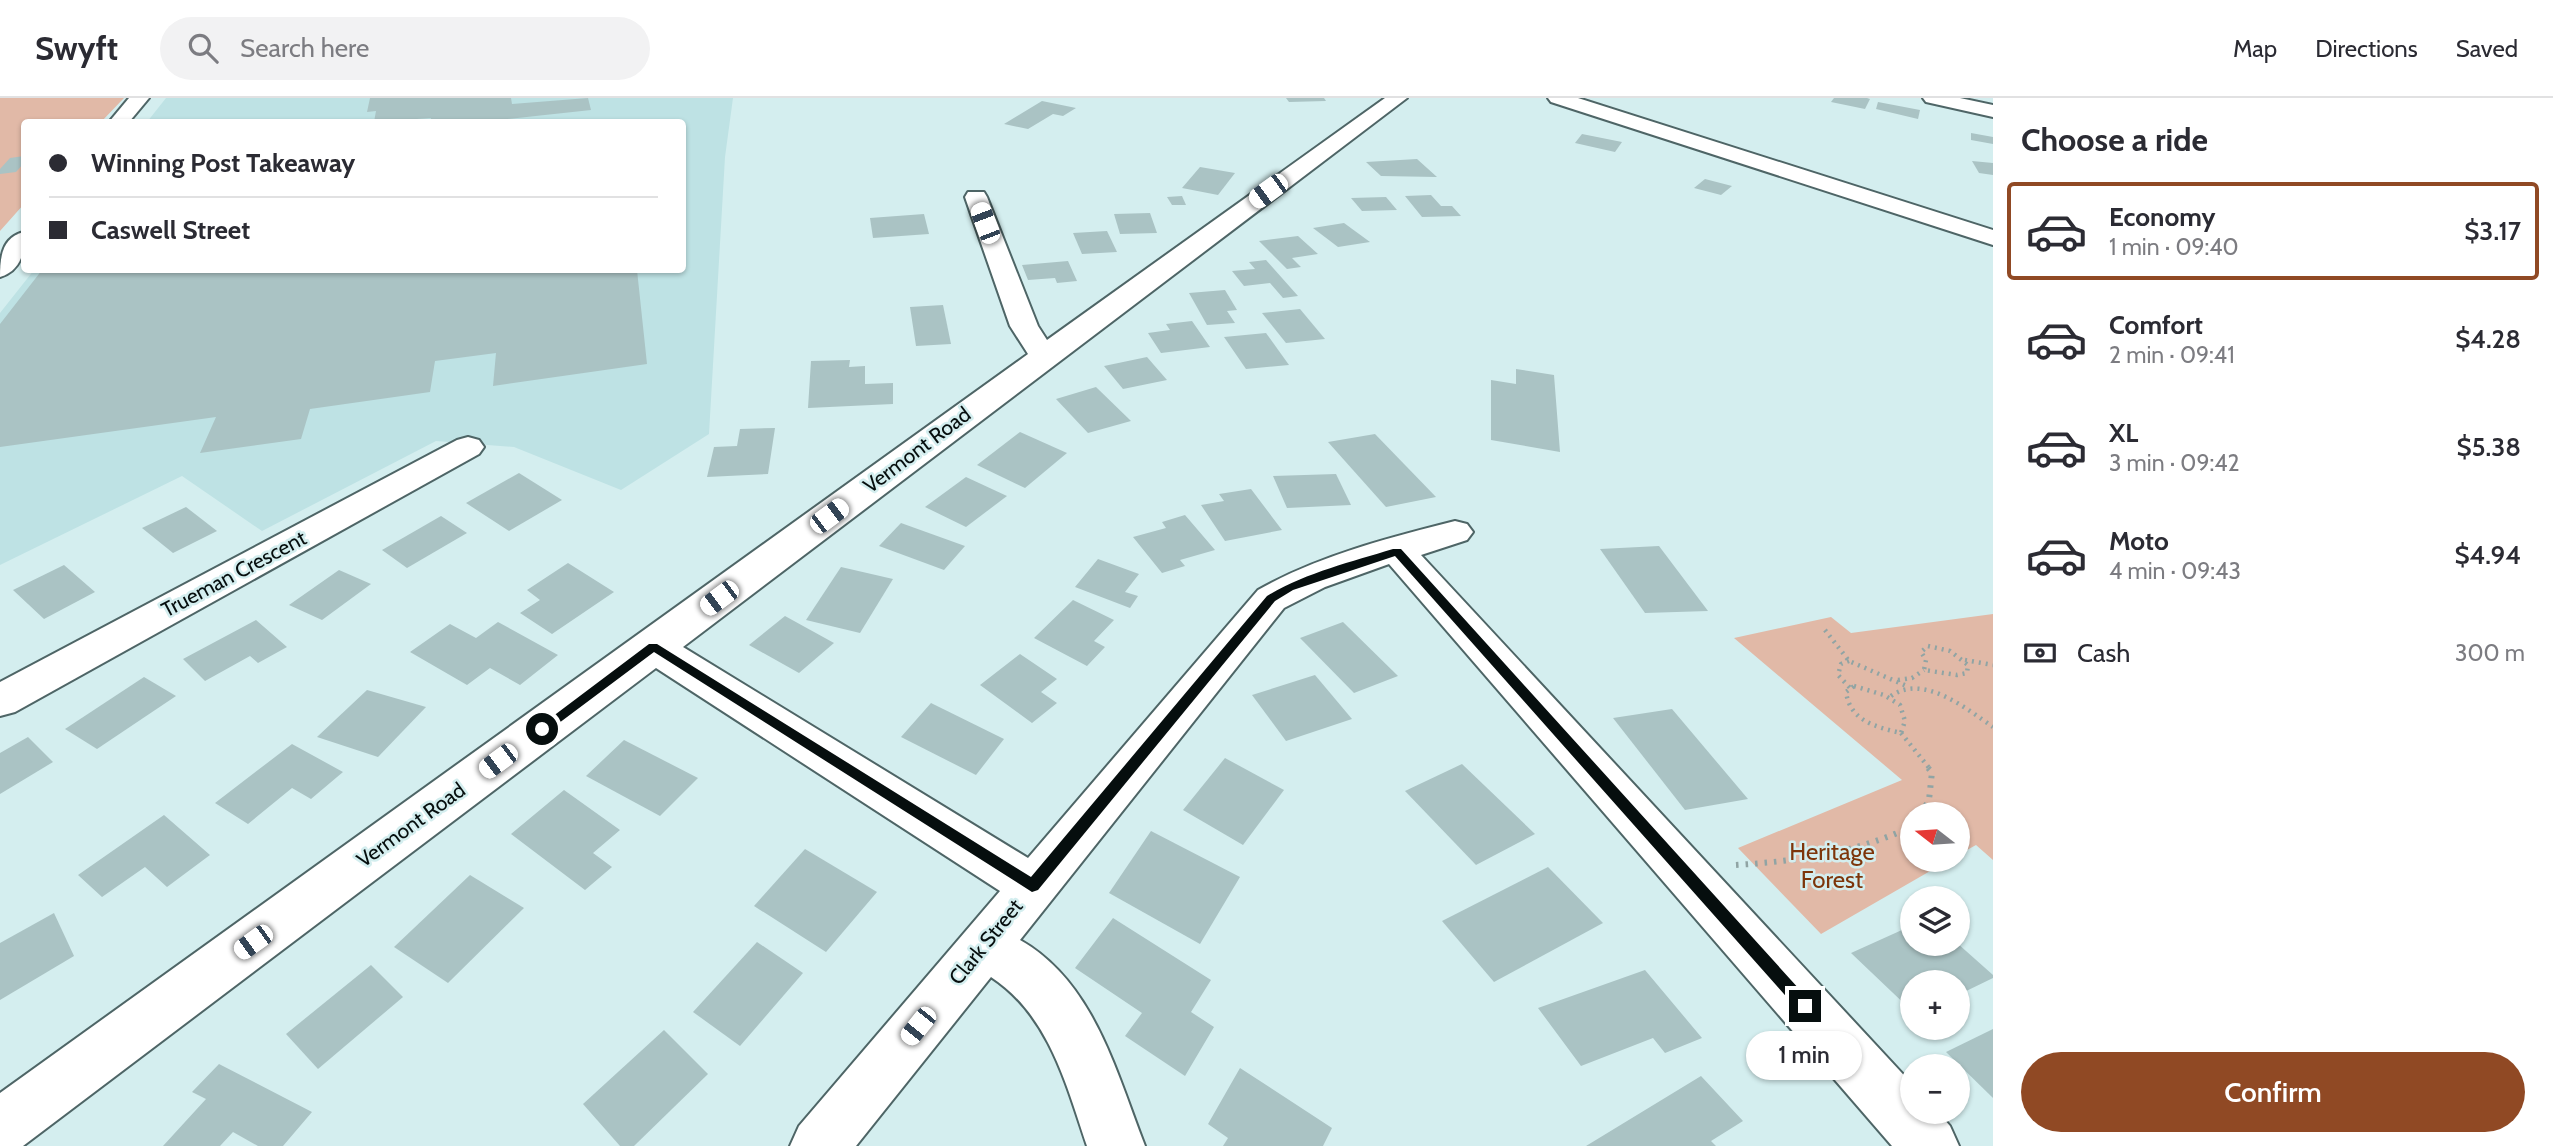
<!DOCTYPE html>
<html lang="en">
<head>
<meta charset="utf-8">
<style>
  :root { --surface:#fff; --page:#f2f2f3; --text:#2b2b33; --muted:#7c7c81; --line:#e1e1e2; --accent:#904924 }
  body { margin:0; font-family:Cabin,sans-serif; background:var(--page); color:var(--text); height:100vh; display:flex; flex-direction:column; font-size:26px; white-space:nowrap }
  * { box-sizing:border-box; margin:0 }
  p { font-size:23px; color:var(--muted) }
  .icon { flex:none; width:38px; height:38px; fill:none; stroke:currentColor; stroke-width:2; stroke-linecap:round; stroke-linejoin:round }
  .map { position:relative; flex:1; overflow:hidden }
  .details { display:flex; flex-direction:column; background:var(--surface); width:560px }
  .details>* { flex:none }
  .guide { position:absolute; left:21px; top:21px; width:665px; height:154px; border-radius:7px; box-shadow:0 2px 5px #0004; display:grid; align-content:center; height:154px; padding:0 28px; background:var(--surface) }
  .needle { width:46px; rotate:287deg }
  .controls { position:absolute; left:1900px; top:704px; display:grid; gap:14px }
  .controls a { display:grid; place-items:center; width:70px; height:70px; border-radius:50%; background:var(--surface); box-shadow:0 2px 5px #0004; font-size:35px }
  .end { position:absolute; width:32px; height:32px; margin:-16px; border:9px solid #060e0e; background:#fff; box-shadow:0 0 0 4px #fff }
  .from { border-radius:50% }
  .bubble { position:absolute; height:49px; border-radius:24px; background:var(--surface); box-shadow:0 2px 5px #0004; font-size:23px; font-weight:600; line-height:49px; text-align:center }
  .car { position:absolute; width:21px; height:42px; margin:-21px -10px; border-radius:9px; box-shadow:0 0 5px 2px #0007; background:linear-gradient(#fff 24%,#345 0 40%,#fff 0 76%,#345 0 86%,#fff 0) }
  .guide b { display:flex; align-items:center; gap:24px; height:66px; font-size:26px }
  .guide b+b { border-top:2px solid var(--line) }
  .guide i { width:18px; height:18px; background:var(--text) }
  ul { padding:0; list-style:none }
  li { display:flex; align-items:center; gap:21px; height:98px; margin:0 14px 10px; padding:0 14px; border:4px solid transparent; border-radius:7px }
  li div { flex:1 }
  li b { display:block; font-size:26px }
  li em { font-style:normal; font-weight:600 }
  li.selected { border-color:var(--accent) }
  li>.icon { width:63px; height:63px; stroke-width:1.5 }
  h2 { padding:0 28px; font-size:32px; line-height:84px }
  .pay { display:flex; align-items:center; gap:18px; height:77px; padding:0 28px; font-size:26px }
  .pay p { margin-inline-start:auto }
  .primary-button { display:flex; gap:14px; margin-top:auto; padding:14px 28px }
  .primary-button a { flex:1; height:80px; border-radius:42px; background:var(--accent); color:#fff; font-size:28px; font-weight:600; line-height:80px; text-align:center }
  header { display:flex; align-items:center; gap:42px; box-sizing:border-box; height:98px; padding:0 35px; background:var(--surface); border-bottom:2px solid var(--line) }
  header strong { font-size:33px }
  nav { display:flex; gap:38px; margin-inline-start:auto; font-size:24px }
  .search { width:490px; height:63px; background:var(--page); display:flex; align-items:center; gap:18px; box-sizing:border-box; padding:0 24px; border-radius:38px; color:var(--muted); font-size:26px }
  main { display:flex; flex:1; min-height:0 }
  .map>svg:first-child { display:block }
  .built { fill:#bee2e4 }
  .green { fill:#e1b9a7 }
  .building { fill:#aac3c4 }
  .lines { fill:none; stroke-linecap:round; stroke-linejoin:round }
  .minor-casing { stroke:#4e6566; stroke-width:4 }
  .path-far1 { stroke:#90a4a4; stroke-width:4.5; stroke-dasharray:2 5; stroke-linecap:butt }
  .path { stroke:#90a4a4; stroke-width:6; stroke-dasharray:2.5 7; stroke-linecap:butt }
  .minor { fill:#fff; fill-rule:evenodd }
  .route { fill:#060e0e }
  .labels { text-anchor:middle; stroke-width:5; stroke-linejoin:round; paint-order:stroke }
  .street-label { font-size:21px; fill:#060e0e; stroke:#d4eeef }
  .near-park-label { font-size:24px; fill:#7d350a; stroke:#d4eeef }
</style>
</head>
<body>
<header>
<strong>Swyft</strong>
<div class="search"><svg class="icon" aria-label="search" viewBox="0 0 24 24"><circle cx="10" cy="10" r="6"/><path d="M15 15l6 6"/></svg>Search here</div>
<nav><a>Map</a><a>Directions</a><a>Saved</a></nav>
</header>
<main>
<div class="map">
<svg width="1993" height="1048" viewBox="0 0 1993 1048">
  <rect width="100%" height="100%" fill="#d4eeef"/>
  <polygon class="built" points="166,0 733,0 725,59 709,336 621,392 514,349 436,343 262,433 182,378 0,467 0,215 34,172 682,172 682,24 147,24"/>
  <g class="green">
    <polygon points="0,0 124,0 101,24 24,24 24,106 0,133"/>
    <polygon points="1993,516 1993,762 1976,747 1958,757 1958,716 1913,716 1913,761 1951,761 1821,836 1738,750 1902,682 1734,540 1831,519 1851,535"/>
  </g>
  <g class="building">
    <polygon points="370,0 511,0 512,6 588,0 591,12 479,24 430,24 431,20 374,24 376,13 367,14"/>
    <polygon points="1286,0 1324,0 1326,3 1289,4"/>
    <polygon points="1834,0 1867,0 1870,1 1865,11 1831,4"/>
    <polygon points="1042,3 1076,10 1063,18 1053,16 1028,31 1004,26"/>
    <polygon points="1878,4 1920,12 1918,21 1876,11"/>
    <polygon points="1971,35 1993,39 1993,46 1971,42"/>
    <polygon points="1582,36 1622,44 1615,54 1575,45"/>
    <polygon points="24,58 24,65 16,74 0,76 0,71 10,60"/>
    <polygon points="1417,61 1437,79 1381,78 1366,64"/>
    <polygon points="1972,63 1993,65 1993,77 1979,75"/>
    <polygon points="1200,69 1235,75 1218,97 1182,90"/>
    <polygon points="1705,81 1732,88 1721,97 1694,90"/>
    <polygon points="1431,97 1441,108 1452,108 1461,118 1422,119 1405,98"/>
    <polygon points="1182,98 1186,107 1172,107 1167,99"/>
    <polygon points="1386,99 1397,112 1362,113 1351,100"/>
    <polygon points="1150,115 1157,135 1120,136 1114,116"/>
    <polygon points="924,116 929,136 873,140 870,120"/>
    <polygon points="1344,125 1370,144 1338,149 1313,130"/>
    <polygon points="1107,133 1117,154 1082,156 1073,135"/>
    <polygon points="1298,138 1318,156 1292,160 1301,169 1287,171 1259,143"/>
    <polygon points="1266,162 1298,198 1283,200 1270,185 1244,188 1232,173 1255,171 1249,164"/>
    <polygon points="1068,163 1077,183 1057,185 1055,180 1028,182 1022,167"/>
    <polygon points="42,172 637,172 647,266 493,288 496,255 435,263 430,294 310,311 301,341 200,355 216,319 0,349 0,226"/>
    <polygon points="1225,192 1237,212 1227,213 1235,225 1207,227 1189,195"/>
    <polygon points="943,207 951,246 916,248 910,209"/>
    <polygon points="1300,211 1325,241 1286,245 1262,215"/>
    <polygon points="1192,223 1210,249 1161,255 1148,235 1170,232 1166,226"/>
    <polygon points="1266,235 1289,267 1246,271 1224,239"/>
    <polygon points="1147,259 1167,282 1123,291 1104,268"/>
    <polygon points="850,262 849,269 865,268 865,286 893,285 893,306 808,310 811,263"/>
    <polygon points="1516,271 1554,277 1560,354 1491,342 1491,282 1516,286"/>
    <polygon points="1096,289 1131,323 1088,335 1056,301"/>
    <polygon points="775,330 768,376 707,379 714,349 737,348 740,331"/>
    <polygon points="1020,334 1067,355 1025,390 977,367"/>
    <polygon points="1375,336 1436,399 1386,409 1328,344"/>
    <polygon points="519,375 562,402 509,433 466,405"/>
    <polygon points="1336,376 1351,407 1287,410 1273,378"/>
    <polygon points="966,379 1007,398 966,429 925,409"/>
    <polygon points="1251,391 1282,432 1225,443 1201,407 1224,403 1219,396"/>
    <polygon points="186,409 217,433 173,455 142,430"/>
    <polygon points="1185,417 1215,452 1180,462 1185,468 1162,475 1133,439 1166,430 1162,424"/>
    <polygon points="441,418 467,435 407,470 382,452"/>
    <polygon points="901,425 965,448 944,472 879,448"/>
    <polygon points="1659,448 1708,513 1645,515 1600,451"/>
    <polygon points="1098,461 1139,476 1125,494 1138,498 1130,510 1075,489"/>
    <polygon points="568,465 614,494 552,536 520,515 540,502 527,492"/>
    <polygon points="64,467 95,494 44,521 13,492"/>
    <polygon points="841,469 893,481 860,535 806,522"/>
    <polygon points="339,472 371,486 322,522 289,507"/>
    <polygon points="1073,502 1114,522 1094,543 1105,549 1087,568 1034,540"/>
    <polygon points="785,518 834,545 799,575 749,547"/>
    <polygon points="256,522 287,549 258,565 250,558 205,583 183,561"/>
    <polygon points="498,524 558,557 520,587 490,570 467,587 410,554 450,526 476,540"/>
    <polygon points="1343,524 1398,578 1354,595 1300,540"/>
    <polygon points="1020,556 1057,581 1041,594 1057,605 1032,625 980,587"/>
    <polygon points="1315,577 1352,621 1286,643 1252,597"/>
    <polygon points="144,579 176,598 97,651 65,631"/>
    <polygon points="367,592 426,609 378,659 317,639"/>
    <polygon points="931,605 1004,641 976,677 901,639"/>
    <polygon points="1672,611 1748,701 1685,712 1613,620"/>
    <polygon points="28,639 53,664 0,696 0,655"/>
    <polygon points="624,642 698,680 660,718 586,678"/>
    <polygon points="292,646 343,674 311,701 292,690 248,726 215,705"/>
    <polygon points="1225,660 1284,692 1243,747 1183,712"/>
    <polygon points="1462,666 1535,736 1476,767 1405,693"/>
    <polygon points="564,692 620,732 593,755 612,769 585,792 511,736"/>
    <polygon points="164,717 210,757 167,789 145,769 102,799 78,777"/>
    <polygon points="1151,733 1240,779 1200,846 1109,795"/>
    <polygon points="805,751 877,794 826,854 754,808"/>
    <polygon points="1548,769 1603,825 1494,884 1442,823"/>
    <polygon points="470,777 524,810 448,885 394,849"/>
    <polygon points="54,815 74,858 0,902 0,845"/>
    <polygon points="1113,820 1211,882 1191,914 1214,929 1185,978 1125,938 1142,915 1075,870"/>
    <polygon points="1913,827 1913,845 1957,845 1993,877 1993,880 1958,897 1958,884 1913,884 1913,914 1851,855"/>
    <polygon points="757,844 803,875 740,948 693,914"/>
    <polygon points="371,867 403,899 318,971 286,936"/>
    <polygon points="1645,872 1702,940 1665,955 1653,940 1581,968 1538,910"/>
    <polygon points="1993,931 1993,1000 1946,954"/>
    <polygon points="664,932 708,976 634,1048 620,1048 583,1006"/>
    <polygon points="219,966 312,1014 283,1048 258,1048 233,1034 220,1048 163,1048 206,1001 192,994"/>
    <polygon points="1240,970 1332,1030 1323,1048 1223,1048 1228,1040 1208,1026"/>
    <polygon points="1701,978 1743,1023 1711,1043 1716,1048 1586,1048"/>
  </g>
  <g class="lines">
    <g class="minor-casing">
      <g id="minor">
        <polygon points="129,0 149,0 129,24 109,24"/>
        <path d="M1385,0H1407L683,549L1028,760L1258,492C1318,458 1388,440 1455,423L1467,426L1473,434L1467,442L1421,457L1913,987V1013H1937L1950,1028L1959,1048H1892L1389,466L1325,489L1284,510L1020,842C1094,884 1116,974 1145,1048H1087C1066,986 1049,917 991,879L856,1048H790L799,1028L1000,793L656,570L23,1048H0V995L1028,256L1010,228L965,99L968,94H984L987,99L1038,228L1047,242Z"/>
        <polygon points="1548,0 1578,0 1993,132 1993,147 1551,4"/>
        <polygon points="1923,0 1960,0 1993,7 1993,19 1926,4"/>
        <path d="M24,134C26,152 21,173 0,179C0,159 2,139 24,134Z"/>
        <polygon points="468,339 479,342 484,349 479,356 15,614 0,618 0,584 457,342"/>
      </g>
    </g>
    <g class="path-far1">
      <polyline points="1825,532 1849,563 1909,589"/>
      <polygon points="1928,548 1950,553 1968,567 1967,575 1957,577 1924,572 1926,562 1921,554"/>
      <polyline points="1965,562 1993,567"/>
      <polyline points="1849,563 1841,566 1838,577 1851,591"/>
      <polyline points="1898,582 1912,580 1924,572"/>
      <path d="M1854,588L1884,597L1900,607L1905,623L1901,635C1876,629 1850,623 1846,594Z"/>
      <path d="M1891,598C1923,575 1967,611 1993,629"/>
      <polyline points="1901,635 1930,671"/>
    </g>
    <g class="path">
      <polyline points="1921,716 1929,702 1932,674 1928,670"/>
      <path d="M1736,767C1798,763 1856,755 1913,728"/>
    </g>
    <use href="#minor" class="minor"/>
  </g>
  <path class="route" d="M1393,451H1401L1810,903L1812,908L1810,913L1805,916L1799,913L1395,458L1293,492L1275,503L1038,792L1032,794L654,554L547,634H538L536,631L649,546H657L1031,779L1267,498C1305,475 1351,464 1393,451Z"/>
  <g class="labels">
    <g class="street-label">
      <text transform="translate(917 352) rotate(-37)" y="7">Vermont Road</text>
      <text transform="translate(234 476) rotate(-28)" y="7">Trueman Crescent</text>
      <text transform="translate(411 727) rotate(-36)" y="7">Vermont Road</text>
      <text transform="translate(986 844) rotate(-51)" y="7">Clark Street</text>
    </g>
    <g class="near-park-label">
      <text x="1832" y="762">Heritage<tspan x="1832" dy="28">Forest</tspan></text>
    </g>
  </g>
</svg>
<div class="controls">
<a><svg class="needle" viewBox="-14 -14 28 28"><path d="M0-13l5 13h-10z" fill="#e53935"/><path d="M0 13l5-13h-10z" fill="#7c7c81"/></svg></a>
<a><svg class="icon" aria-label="layers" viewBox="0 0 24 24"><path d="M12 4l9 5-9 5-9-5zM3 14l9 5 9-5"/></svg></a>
<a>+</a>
<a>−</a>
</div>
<i class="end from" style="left:542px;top:631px"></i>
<i class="end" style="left:1805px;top:908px"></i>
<div class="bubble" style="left:1746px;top:933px;width:116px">1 min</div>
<i class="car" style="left:1268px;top:93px;rotate:234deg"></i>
<i class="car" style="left:985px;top:125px;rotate:339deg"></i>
<i class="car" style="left:829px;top:418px;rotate:53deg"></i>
<i class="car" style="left:719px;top:500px;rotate:233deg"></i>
<i class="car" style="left:498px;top:663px;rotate:233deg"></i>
<i class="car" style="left:253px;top:844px;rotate:234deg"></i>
<i class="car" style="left:918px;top:928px;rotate:219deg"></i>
<div class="guide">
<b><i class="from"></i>Winning Post Takeaway</b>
<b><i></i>Caswell Street</b>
</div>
</div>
<section class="details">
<h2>Choose a ride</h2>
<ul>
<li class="selected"><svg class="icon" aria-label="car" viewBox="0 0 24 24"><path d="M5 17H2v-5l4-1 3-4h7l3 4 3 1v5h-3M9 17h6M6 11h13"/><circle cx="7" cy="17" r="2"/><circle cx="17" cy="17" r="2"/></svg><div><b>Economy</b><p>1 min · 09:40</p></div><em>$3.17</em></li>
<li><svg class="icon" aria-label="car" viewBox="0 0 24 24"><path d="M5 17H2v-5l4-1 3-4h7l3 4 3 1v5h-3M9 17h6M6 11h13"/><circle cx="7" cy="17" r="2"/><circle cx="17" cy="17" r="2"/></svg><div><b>Comfort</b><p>2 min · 09:41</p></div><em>$4.28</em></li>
<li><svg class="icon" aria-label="car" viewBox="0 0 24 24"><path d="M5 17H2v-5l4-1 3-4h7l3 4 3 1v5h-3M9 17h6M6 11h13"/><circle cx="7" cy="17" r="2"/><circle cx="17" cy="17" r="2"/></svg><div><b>XL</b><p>3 min · 09:42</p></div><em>$5.38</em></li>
<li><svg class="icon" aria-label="car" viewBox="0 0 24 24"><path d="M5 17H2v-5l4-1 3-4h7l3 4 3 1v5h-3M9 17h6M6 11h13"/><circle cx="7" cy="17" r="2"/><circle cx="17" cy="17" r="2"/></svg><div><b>Moto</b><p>4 min · 09:43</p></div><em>$4.94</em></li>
</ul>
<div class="pay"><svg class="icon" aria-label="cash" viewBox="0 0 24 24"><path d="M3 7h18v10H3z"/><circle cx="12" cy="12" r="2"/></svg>Cash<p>300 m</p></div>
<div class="primary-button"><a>Confirm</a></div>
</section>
</main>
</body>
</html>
